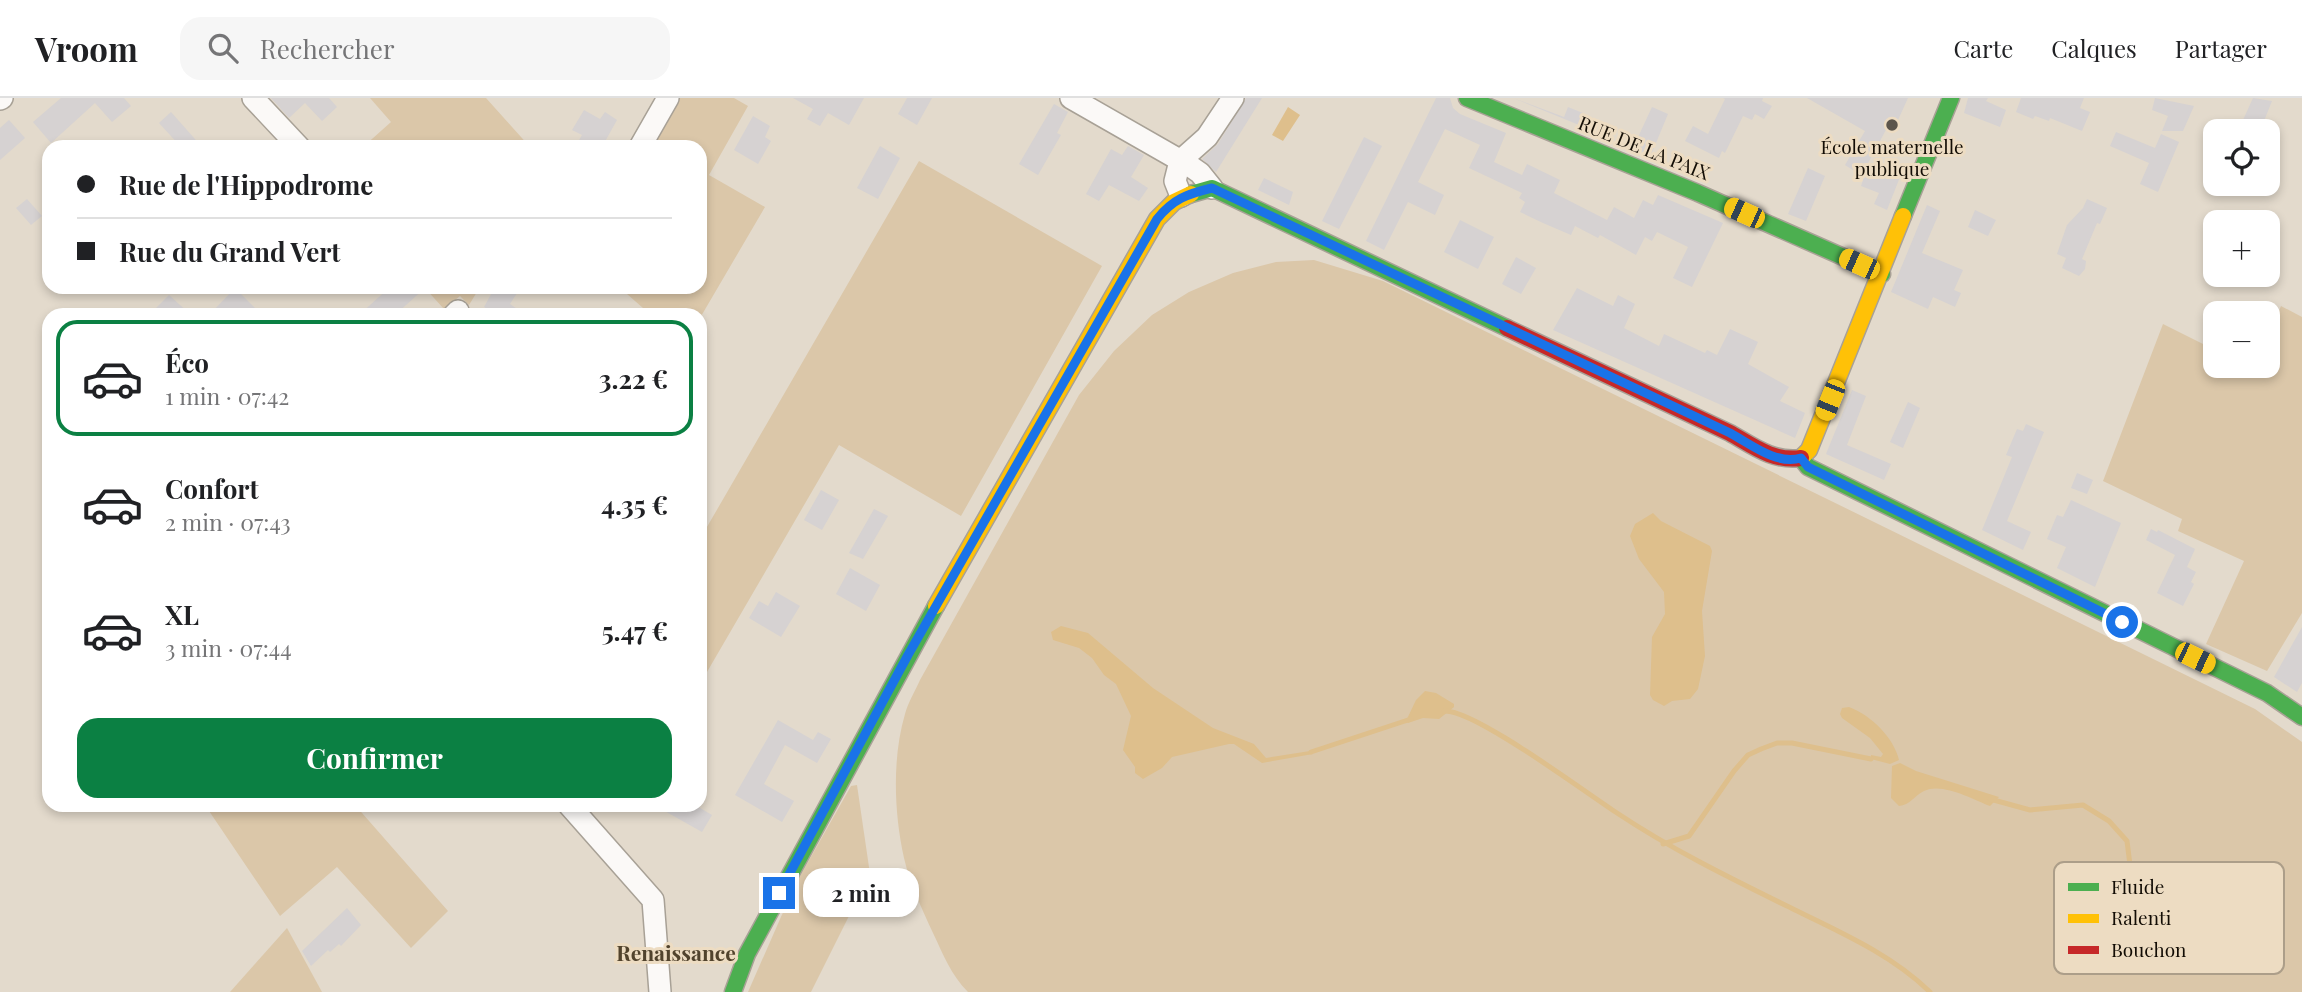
<!DOCTYPE html>
<html lang="fr">
<head>
<meta charset="utf-8">
<style>
  :root { --surface:#fff; --page:#f6f6f6; --text:#202124; --muted:#757577; --line:#e0e0e0; --accent:#0b8043 }
  body { margin:0; font-family:"Playfair Display",serif; background:var(--page); color:var(--text); height:100vh; display:flex; flex-direction:column; font-size:26px; white-space:nowrap }
  * { box-sizing:border-box; margin:0 }
  p { font-size:23px; color:var(--muted) }
  .icon { flex:none; width:38px; height:38px; fill:none; stroke:currentColor; stroke-width:2; stroke-linecap:round; stroke-linejoin:round }
  .map { position:relative; flex:1; overflow:hidden }
  .panel { position:absolute; left:42px; top:210px; width:665px; height:504px; display:flex; flex-direction:column; background:var(--surface); border-radius:21px; box-shadow:0 4px 10px #0003 }
  .panel>* { flex:none }
  .banner { position:absolute; left:42px; top:42px; width:665px; height:154px; border-radius:21px; box-shadow:0 4px 10px #0003; display:grid; align-content:center; height:154px; padding:0 35px; background:var(--surface) }
  .tools { position:absolute; left:2203px; top:21px; display:grid; gap:14px }
  .tools a { display:grid; place-items:center; width:77px; height:77px; border-radius:14px; background:var(--surface); box-shadow:0 4px 10px #0003; font-size:35px }
  .end { position:absolute; width:32px; height:32px; margin:-16px; border:9px solid #1a73e8; background:#fff; box-shadow:0 0 0 4px #fff }
  .from { border-radius:50% }
  .bubble { position:absolute; height:49px; border-radius:21px; background:var(--surface); box-shadow:0 4px 10px #0003; font-size:23px; font-weight:700; line-height:49px; text-align:center }
  .car { position:absolute; width:21px; height:42px; margin:-21px -10px; border-radius:9px; box-shadow:0 0 5px 2px #0007; background:linear-gradient(#f5c518 24%,#345 0 40%,#f5c518 0 76%,#345 0 86%,#f5c518 0) }
  .banner b { display:flex; align-items:center; gap:24px; height:66px; font-size:26px }
  .banner b+b { border-top:2px solid var(--line) }
  .banner i { width:18px; height:18px; background:var(--text) }
  ul { padding:12px 0 0; list-style:none }
  li { display:flex; align-items:center; gap:21px; height:116px; margin:0 14px 10px; padding:0 21px; border:4px solid transparent; border-radius:21px }
  li div { flex:1 }
  li b { display:block; font-size:26px }
  li em { font-style:normal; font-weight:700 }
  li.current { border-color:var(--accent) }
  li>.icon { width:63px; height:63px; stroke-width:1.5 }
  .action { display:flex; gap:14px; margin-top:auto; padding:14px 35px }
  .action a { flex:1; height:80px; border-radius:21px; background:var(--accent); color:#fff; font-size:28px; font-weight:700; line-height:80px; text-align:center }
  header { display:flex; align-items:center; gap:42px; box-sizing:border-box; height:98px; padding:0 35px; background:var(--surface); border-bottom:2px solid var(--line) }
  header strong { font-size:33px }
  nav { display:flex; gap:38px; margin-inline-start:auto; font-size:24px }
  .search { width:490px; height:63px; background:var(--page); display:flex; align-items:center; gap:18px; box-sizing:border-box; padding:0 24px; border-radius:21px; color:var(--muted); font-size:26px }
  .map>svg:first-child { display:block }
  .green { fill:#dbc7a9 }
  .water { fill:#debf8c }
  .lines { fill:none; stroke-linecap:round; stroke-linejoin:round }
  .stream { stroke:#debf8c; stroke-width:5 }
  .building { fill:#d6d2d2 }
  .street-casing { stroke:#a8a196; stroke-width:24 }
  .fast-casing { stroke:#a8a196; stroke-width:19 }
  .slow-casing { stroke:#a8a196; stroke-width:19 }
  .jam-casing { stroke:#a8a196; stroke-width:19 }
  .street { stroke:#fbf9f7; stroke-width:21 }
  .fast { stroke:#4caf50; stroke-width:16 }
  .slow { stroke:#ffc107; stroke-width:16 }
  .jam { stroke:#c62828; stroke-width:16 }
  .route { stroke:#1a73e8; stroke-width:9 }
  .poi-dot { fill:#5c554b; stroke:#eddcc2; stroke-width:2.5 }
  .labels { text-anchor:middle; stroke-width:6; stroke-linejoin:round; paint-order:stroke }
  .poi-label { font-size:19px; fill:#130d05; stroke:#eddcc2 }
  .street-label { font-size:19px; fill:#130d05; stroke:#eddcc2 }
  .neighbourhood-label { font-size:21px; font-weight:bold; fill:#51432d; stroke:#eddcc2 }
  .key { fill:#eddcc2; stroke:#ac9e89; stroke-width:2 }
  .key-label { font-size:19px; fill:#130d05 }
</style>
</head>
<body>
<header>
<strong>Vroom</strong>
<div class="search"><svg class="icon" aria-label="search" viewBox="0 0 24 24"><circle cx="10" cy="10" r="6"/><path d="M15 15l6 6"/></svg>Rechercher</div>
<nav><a>Carte</a><a>Calques</a><a>Partager</a></nav>
</header>
<div class="map">
<svg width="2302" height="894" viewBox="0 0 2302 894">
  <rect width="100%" height="100%" fill="#e3dacc"/>
  <g class="green">
    <polygon points="370,0 486,0 530,49 363,49 391,24"/>
    <polygon points="678,0 734,0 748,8 709,77 765,109 700,220 700,217 651,217 619,189 700,189 700,49 651,49"/>
    <polygon points="919,63 1102,168 961,418 839,347 700,586 700,441"/>
    <path d="M1314,162L1383,183L2255,611L2302,644V894H968C951,877 943,856 933,835C922,811 910,786 904,760C894,715 892,660 905,616C908,605 915,593 920,582L1079,297L1114,253L1152,217L1189,194L1233,175L1276,164Z"/>
    <polygon points="424,189 480,189 469,207 460,198 444,211"/>
    <polygon points="2281,208 2302,219 2302,515 2267,573 2206,546 2244,463 2178,433 2182,421 2103,383 2163,226 2215,252 2216,268 2248,268 2254,270 2255,268 2268,268 2268,239"/>
    <polygon points="857,687 870,776 811,894 748,894 795,787 851,688"/>
    <polygon points="205,707 355,707 448,813 411,850 337,769 280,818"/>
    <polygon points="287,830 322,894 230,894"/>
  </g>
  <g class="water">
    <polygon points="1288,9 1300,17 1283,43 1272,37"/>
    <polygon points="1653,415 1661,423 1710,448 1712,453 1702,513 1705,558 1698,591 1690,601 1672,603 1664,608 1653,602 1650,597 1652,539 1665,516 1664,494 1639,461 1630,438 1635,426"/>
    <polygon points="1061,528 1088,535 1153,590 1213,630 1254,646 1266,660 1310,653 1313,656 1262,665 1234,646 1229,646 1172,659 1162,670 1143,681 1135,675 1135,669 1123,652 1131,618 1116,586 1104,577 1092,560 1079,550 1053,542 1051,534"/>
    <polygon points="1425,593 1436,595 1454,606 1454,609 1439,621 1423,620 1408,625 1406,623 1416,602"/>
    <path d="M1849,609C1871,617 1894,640 1899,662L1890,666L1871,661V657L1881,659L1883,656L1870,640L1842,620L1840,616L1842,610Z"/>
    <path d="M1900,665L1916,673L1999,699L1990,708C1972,701 1942,684 1924,693C1914,698 1910,707 1899,708L1891,700L1892,668Z"/>
  </g>
  <g class="lines">
    <g class="stream">
      <path d="M1444,613C1474,611 1586,695 1617,715C1674,753 1734,782 1795,812C1842,835 1892,857 1930,894"/>
      <polyline points="1311,654 1411,621"/>
      <polyline points="1990,701 2030,712 2083,707 2109,723 2127,743 2130,767 2228,845"/>
      <polyline points="1663,746 1689,738 1734,673 1748,657 1761,651 1777,645 1792,645 1871,661"/>
    </g>
  </g>
  <g class="building">
    <polygon points="61,0 124,0 131,8 112,24 95,5 51,45 33,24"/>
    <polygon points="271,0 329,0 337,9 322,23 305,5 289,20"/>
    <polygon points="793,0 864,0 849,27 828,15 820,28 807,21 813,11"/>
    <polygon points="907,0 932,0 917,27 898,16"/>
    <polygon points="1246,0 1262,0 1216,74 1202,61 1218,46"/>
    <polygon points="1436,0 1450,0 1453,10 1460,16 1506,35 1494,64 1522,77 1527,66 1560,82 1554,95 1607,122 1614,109 1634,120 1643,102 1653,107 1658,97 1723,125 1692,189 1673,180 1688,149 1657,134 1652,143 1645,139 1636,157 1600,137 1598,140 1575,128 1571,137 1543,125 1520,114 1525,104 1519,100 1522,95 1469,70 1480,47 1445,31 1418,84 1444,97 1435,117 1408,104 1384,152 1366,143"/>
    <polygon points="1513,0 1564,19 1568,9 1583,15 1579,27"/>
    <polygon points="1723,0 1763,0 1762,3 1772,8 1764,21 1755,16 1752,22 1743,18 1725,55 1722,53 1719,60 1685,43 1693,28 1708,36 1725,1"/>
    <polygon points="1807,0 1908,0 1893,33 1887,30 1868,65 1900,79 1887,112 1874,106 1879,95 1861,88 1864,79 1845,67 1865,33"/>
    <polygon points="1968,0 1988,0 1986,3 2006,12 2000,29 1964,15"/>
    <polygon points="2021,0 2084,0 2080,10 2090,14 2082,33 2050,20 2049,23 2035,18 2033,21 2016,14"/>
    <polygon points="2155,0 2194,8 2183,33 2162,33 2168,18 2152,12"/>
    <polygon points="2253,0 2272,3 2260,33 2238,33"/>
    <polygon points="1054,6 1068,14 1057,35 1061,37 1038,77 1019,66"/>
    <polygon points="1652,9 1668,16 1651,57 1633,50"/>
    <polygon points="584,12 600,21 605,14 617,22 602,49 575,49 582,37 572,32"/>
    <polygon points="171,14 202,49 181,49 159,25"/>
    <polygon points="753,18 770,28 765,39 771,43 758,66 734,52"/>
    <polygon points="9,22 25,40 0,62 0,30"/>
    <polygon points="2116,34 2155,50 2161,36 2179,44 2158,94 2140,86 2149,65 2110,48"/>
    <polygon points="1364,39 1382,48 1339,131 1322,123"/>
    <polygon points="880,48 900,60 878,101 857,90"/>
    <polygon points="1128,48 1144,57 1131,79 1148,90 1139,103 1109,87 1099,103 1086,96 1111,51 1122,57"/>
    <polygon points="1808,70 1825,78 1806,123 1788,116"/>
    <polygon points="1264,80 1293,94 1289,107 1258,92"/>
    <polygon points="27,101 42,118 31,127 16,110"/>
    <polygon points="2087,101 2107,110 2100,126 2097,125 2082,161 2086,163 2085,171 2079,178 2062,170 2066,160 2057,156 2067,127 2083,110"/>
    <polygon points="1927,107 1940,113 1922,155 1963,172 1954,192 1961,195 1955,209 1933,199 1928,211 1891,194"/>
    <polygon points="1975,112 1996,122 1988,138 1968,129"/>
    <polygon points="1460,122 1494,139 1478,171 1444,154"/>
    <polygon points="1516,159 1536,170 1521,196 1502,186"/>
    <polygon points="390,189 426,189 395,217 359,217"/>
    <polygon points="495,189 521,189 510,206 526,217 497,217 484,209"/>
    <polygon points="235,190 262,217 209,217"/>
    <polygon points="1577,190 1613,208 1618,197 1635,206 1624,230 1659,248 1664,236 1705,255 1707,252 1717,257 1730,231 1758,244 1748,266 1789,289 1780,303 1805,315 1795,340 1553,232"/>
    <polygon points="169,197 191,217 149,217"/>
    <polygon points="1852,292 1866,298 1847,347 1891,366 1884,382 1826,356"/>
    <polygon points="1908,304 1920,310 1903,350 1890,344"/>
    <polygon points="2026,326 2044,334 2007,423 2031,434 2023,452 1982,432 2012,359 2006,357 2017,331 2023,333"/>
    <polygon points="2077,375 2093,382 2087,396 2071,390"/>
    <polygon points="821,392 839,402 822,432 804,422"/>
    <polygon points="2071,402 2121,425 2095,489 2057,470 2066,449 2047,441 2057,417 2063,419"/>
    <polygon points="874,411 888,418 863,461 849,455"/>
    <polygon points="2151,431 2157,434 2158,432 2195,451 2187,469 2196,474 2191,484 2194,486 2183,508 2157,495 2175,457 2146,442"/>
    <polygon points="850,470 880,487 866,513 836,496"/>
    <polygon points="776,494 800,508 781,539 749,520 759,503 768,508"/>
    <polygon points="2302,529 2302,585 2297,594 2274,579"/>
    <polygon points="778,622 813,642 818,634 831,641 817,665 785,647 764,686 794,703 782,724 735,697"/>
    <polygon points="654,707 695,707 712,717 702,734"/>
    <polygon points="347,810 361,827 341,848 339,846 330,854 328,852 311,868 302,853"/>
  </g>
  <g class="lines">
    <g class="street-casing">
      <g id="street">
        <polyline points="253,0 299,49"/>
        <polyline points="1071,0 1190,68 1200,75 1212,90"/>
        <polyline points="0,1 2,0"/>
        <polyline points="640,49 668,0"/>
        <polyline points="1181,98 1175,83 1180,63 1207,39 1233,0"/>
        <polyline points="454,217 458,213"/>
        <polyline points="569,707 653,802 660,894"/>
      </g>
    </g>
    <g class="fast-casing">
      <g id="fast">
        <polyline points="1467,0 1698,95 1882,176"/>
        <polyline points="1191,96 1212,90 1507,230"/>
        <polyline points="1903,118 1951,0"/>
        <polyline points="1801,360 1808,369 2267,595 2302,619"/>
        <polyline points="733,894 747,856 936,508"/>
      </g>
    </g>
    <g class="slow-casing">
      <g id="slow">
        <polyline points="1801,360 1809,352 1903,118"/>
        <polyline points="936,508 1157,121 1174,104 1191,96"/>
      </g>
    </g>
    <g class="jam-casing">
      <path id="jam" d="M1507,230L1730,335C1753,348 1773,364 1801,360"/>
    </g>
    <use href="#street" class="street"/>
    <use href="#fast" class="fast"/>
    <use href="#slow" class="slow"/>
    <use href="#jam" class="jam"/>
  </g>
  <g class="lines">
    <path class="route" d="M779,795L908,557L1157,121C1173,101 1187,96 1212,90L1730,335C1752,347 1776,367 1801,360L1808,369L2122,524"/>
  </g>
  <circle class="poi-dot" cx="1892" cy="27" r="7"/>
  <g class="labels">
    <g class="poi-label">
      <text x="1892" y="56">École maternelle<tspan x="1892" dy="22">publique</tspan></text>
    </g>
    <g class="street-label">
      <text transform="translate(1644 50) rotate(22)" y="7">RUE DE LA PAIX</text>
    </g>
    <g class="neighbourhood-label">
      <text x="676" y="863">Renaissance</text>
    </g>
  </g>
  <rect x="2054" y="764" width="230" height="112" rx="10" class="key"/>
  <rect x="2068" y="785" width="31" height="8" fill="#4caf50"/>
  <rect x="2068" y="816" width="31" height="9" fill="#ffc107"/>
  <rect x="2068" y="848" width="31" height="8" fill="#c62828"/>
  <g class="key-label">
    <text x="2111" y="796">Fluide</text>
    <text x="2111" y="827">Ralenti</text>
    <text x="2111" y="859">Bouchon</text>
  </g>
</svg>
<div class="tools">
<a><svg class="icon" aria-label="locate" viewBox="0 0 24 24"><circle cx="12" cy="12" r="6"/><path d="M12 2v4M12 18v4M2 12h4M18 12h4"/></svg></a>
<a>+</a>
<a>−</a>
</div>
<i class="end from" style="left:2122px;top:524px"></i>
<i class="end" style="left:779px;top:795px"></i>
<div class="bubble" style="left:803px;top:770px;width:116px">2 min</div>
<i class="car" style="left:1744px;top:115px;rotate:294deg"></i>
<i class="car" style="left:1859px;top:166px;rotate:294deg"></i>
<i class="car" style="left:1830px;top:302px;rotate:202deg"></i>
<i class="car" style="left:2195px;top:560px;rotate:116deg"></i>
<div class="banner">
<b><i class="from"></i>Rue de l'Hippodrome</b>
<b><i></i>Rue du Grand Vert</b>
</div>
<section class="panel">
<ul>
<li class="current"><svg class="icon" aria-label="car" viewBox="0 0 24 24"><path d="M5 17H2v-5l4-1 3-4h7l3 4 3 1v5h-3M9 17h6M6 11h13"/><circle cx="7" cy="17" r="2"/><circle cx="17" cy="17" r="2"/></svg><div><b>Éco</b><p>1 min · 07:42</p></div><em>3.22 €</em></li>
<li><svg class="icon" aria-label="car" viewBox="0 0 24 24"><path d="M5 17H2v-5l4-1 3-4h7l3 4 3 1v5h-3M9 17h6M6 11h13"/><circle cx="7" cy="17" r="2"/><circle cx="17" cy="17" r="2"/></svg><div><b>Confort</b><p>2 min · 07:43</p></div><em>4.35 €</em></li>
<li><svg class="icon" aria-label="car" viewBox="0 0 24 24"><path d="M5 17H2v-5l4-1 3-4h7l3 4 3 1v5h-3M9 17h6M6 11h13"/><circle cx="7" cy="17" r="2"/><circle cx="17" cy="17" r="2"/></svg><div><b>XL</b><p>3 min · 07:44</p></div><em>5.47 €</em></li>
</ul>
<div class="action"><a>Confirmer</a></div>
</section>
</div>
</body>
</html>
